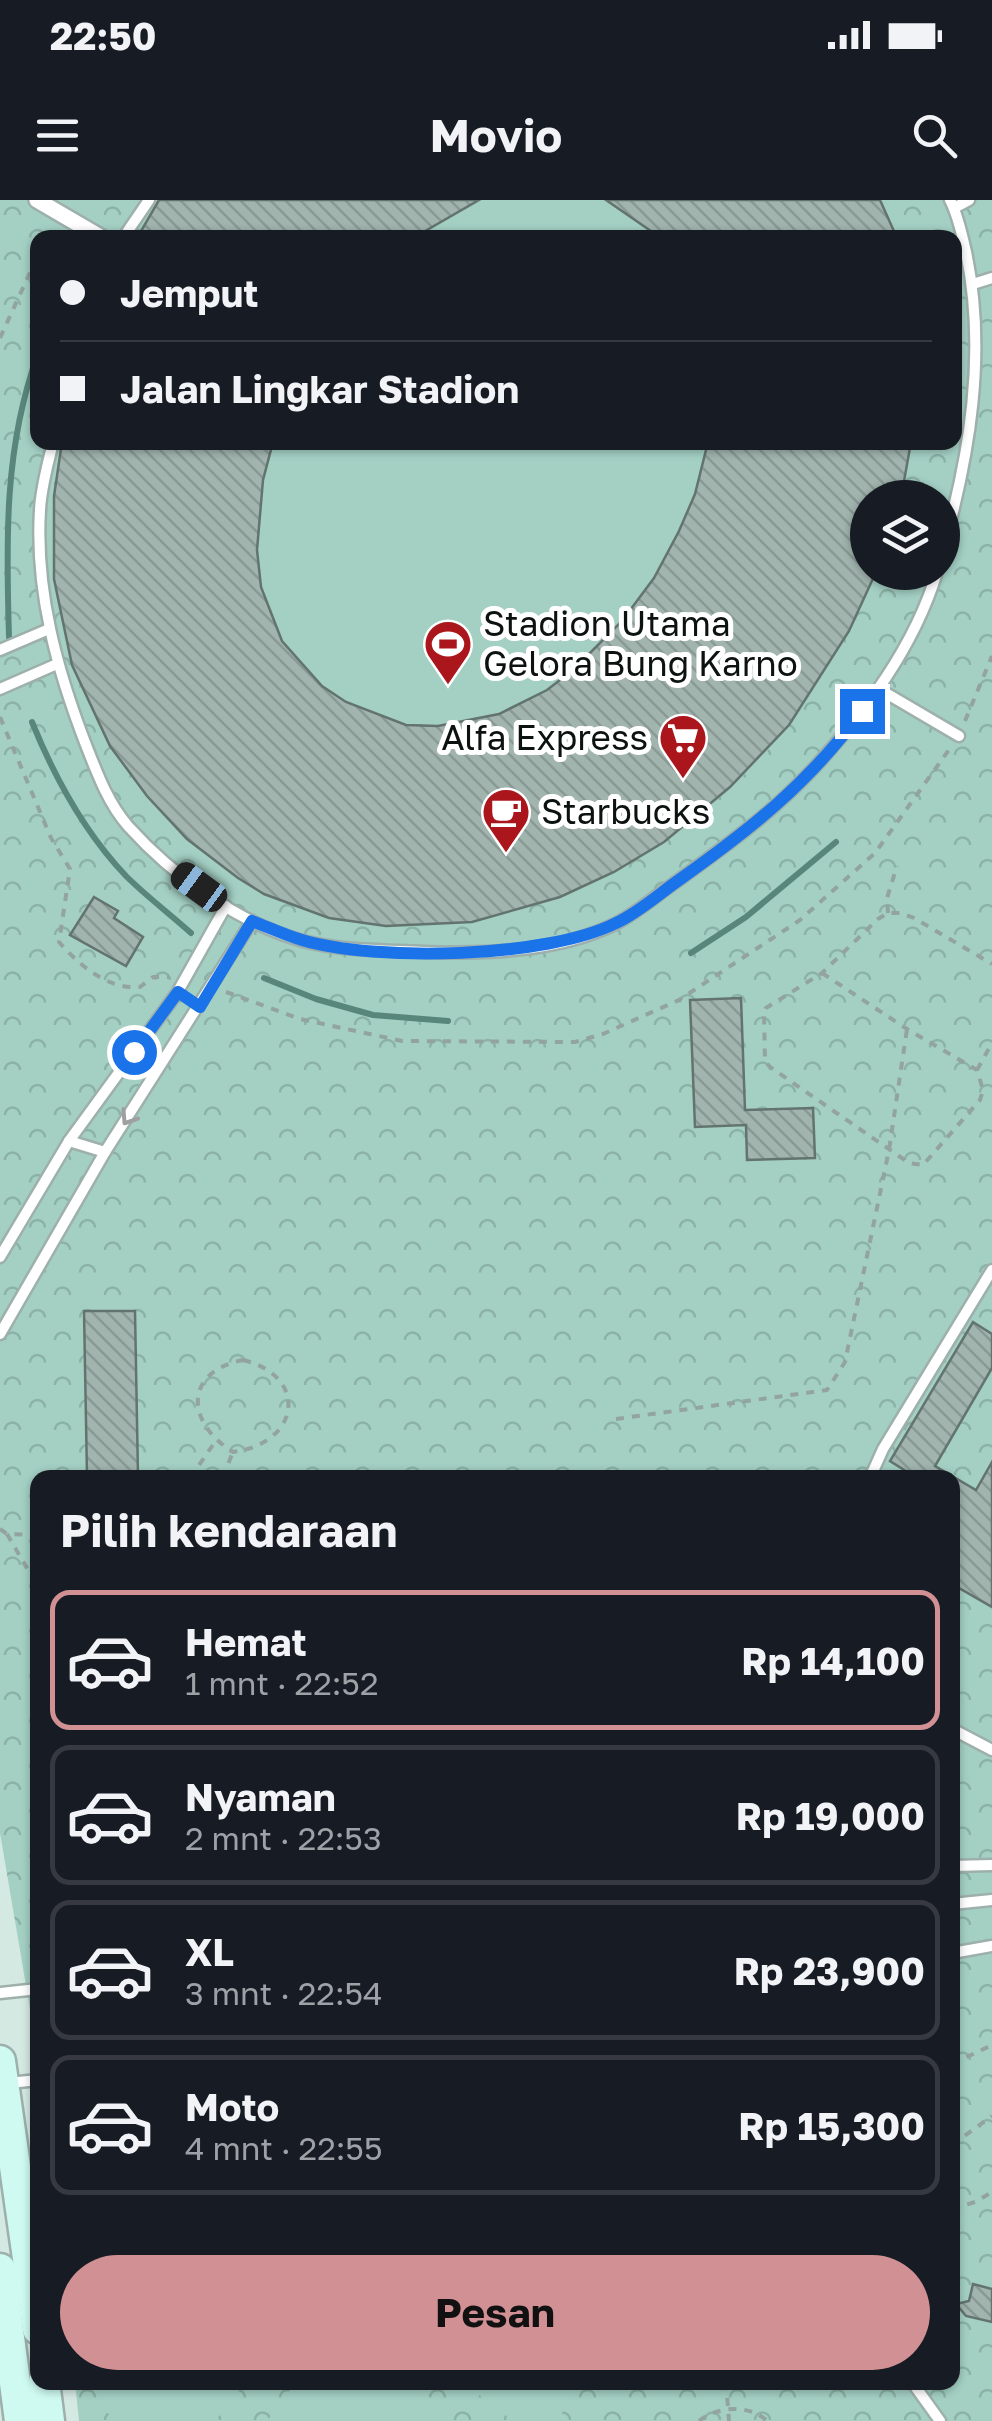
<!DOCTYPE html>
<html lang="id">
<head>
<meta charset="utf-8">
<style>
  :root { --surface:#171b24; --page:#20242c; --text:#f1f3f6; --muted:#9ea1a6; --line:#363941; --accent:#d19094 }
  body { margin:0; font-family:"Golos Text",sans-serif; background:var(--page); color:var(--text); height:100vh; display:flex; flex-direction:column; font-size:38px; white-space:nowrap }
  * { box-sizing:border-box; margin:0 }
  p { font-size:32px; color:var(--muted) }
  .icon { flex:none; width:55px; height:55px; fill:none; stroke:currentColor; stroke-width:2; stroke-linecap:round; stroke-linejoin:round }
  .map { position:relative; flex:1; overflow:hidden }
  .drawer { position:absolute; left:30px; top:1270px; width:930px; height:920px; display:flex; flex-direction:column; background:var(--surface); border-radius:20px; box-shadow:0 2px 8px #0004 }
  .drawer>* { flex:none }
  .top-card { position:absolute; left:30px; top:30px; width:932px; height:220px; border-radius:20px; box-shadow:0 2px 8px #0004; display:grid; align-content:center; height:220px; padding:0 30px; background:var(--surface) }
  .controls { position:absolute; left:850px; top:280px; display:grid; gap:20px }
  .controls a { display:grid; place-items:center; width:110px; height:110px; border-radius:50%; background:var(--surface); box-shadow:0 2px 8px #0004; font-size:50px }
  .end { position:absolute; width:45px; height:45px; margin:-22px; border:12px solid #1a73e8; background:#fff; box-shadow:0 0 0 5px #fff }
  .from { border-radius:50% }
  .car { position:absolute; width:30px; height:60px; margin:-30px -15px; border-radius:12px; box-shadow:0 0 8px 2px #0007; background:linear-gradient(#222 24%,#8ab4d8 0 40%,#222 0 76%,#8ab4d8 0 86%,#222 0) }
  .top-card b { display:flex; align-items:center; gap:35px; height:95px; font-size:38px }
  .top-card b+b { border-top:2px solid var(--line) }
  .top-card i { width:25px; height:25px; background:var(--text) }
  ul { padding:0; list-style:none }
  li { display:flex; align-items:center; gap:30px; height:140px; margin:0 20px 15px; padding:0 10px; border:5px solid var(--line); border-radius:20px }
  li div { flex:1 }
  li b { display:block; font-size:38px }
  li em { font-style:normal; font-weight:700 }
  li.selected { border-color:var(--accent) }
  li>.icon { width:90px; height:90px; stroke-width:1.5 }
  h2 { padding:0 30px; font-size:45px; line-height:120px }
  .action { display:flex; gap:20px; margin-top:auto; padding:20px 30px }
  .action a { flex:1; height:115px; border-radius:60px; background:var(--accent); color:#111; font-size:40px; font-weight:700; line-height:115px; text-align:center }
  .status { display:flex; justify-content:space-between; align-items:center; height:70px; padding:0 50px; background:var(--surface); direction:ltr }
  .status svg { height:28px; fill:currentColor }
  header { display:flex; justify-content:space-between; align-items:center; height:130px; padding:0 30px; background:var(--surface); font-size:45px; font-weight:700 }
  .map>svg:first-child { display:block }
  .park { fill:url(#park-crowns); fill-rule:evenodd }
  .pitch { fill:#a4d0c4 }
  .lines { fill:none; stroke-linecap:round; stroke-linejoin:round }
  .stream { stroke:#59867a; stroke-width:6 }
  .building { fill:url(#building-back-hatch); stroke:#63746f; stroke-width:2.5 }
  .service-casing { stroke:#9db0ab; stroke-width:15 }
  .pedestrian-casing { stroke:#9db0ab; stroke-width:20 }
  .secondary-casing { stroke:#9db0ab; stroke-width:35 }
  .path { stroke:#93a39e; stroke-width:4; stroke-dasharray:8 8; stroke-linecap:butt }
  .service { stroke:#fff; stroke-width:10 }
  .pedestrian { stroke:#fff; stroke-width:15 }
  .secondary { stroke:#cefaf1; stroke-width:30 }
  .oneway { stroke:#9da09f }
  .route { stroke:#1a73e8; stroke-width:12 }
  .labels { text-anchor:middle; stroke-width:10; stroke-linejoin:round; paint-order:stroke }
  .poi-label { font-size:35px; fill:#0b1210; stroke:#fff; text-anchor:start }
</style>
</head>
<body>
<div class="status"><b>22:50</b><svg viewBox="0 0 49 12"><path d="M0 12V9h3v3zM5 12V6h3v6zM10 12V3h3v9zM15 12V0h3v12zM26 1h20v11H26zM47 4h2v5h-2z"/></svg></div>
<header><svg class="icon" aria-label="menu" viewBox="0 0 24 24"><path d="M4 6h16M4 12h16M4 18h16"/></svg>Movio<svg class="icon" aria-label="search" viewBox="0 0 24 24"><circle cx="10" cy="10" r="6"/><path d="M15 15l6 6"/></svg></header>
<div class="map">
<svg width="992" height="2221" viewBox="0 0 992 2221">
  <defs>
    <pattern id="park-crowns" width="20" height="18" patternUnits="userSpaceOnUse" patternTransform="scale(2.5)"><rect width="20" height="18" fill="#a4d0c4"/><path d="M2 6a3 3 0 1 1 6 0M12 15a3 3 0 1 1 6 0" fill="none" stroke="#8cb2a7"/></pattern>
    <pattern id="building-back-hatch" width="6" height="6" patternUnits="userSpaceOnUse" patternTransform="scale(2.5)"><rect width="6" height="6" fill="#a1b4ae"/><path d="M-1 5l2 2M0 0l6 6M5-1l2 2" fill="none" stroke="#899a95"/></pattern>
  </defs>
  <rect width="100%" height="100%" fill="#d5e9e3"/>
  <path class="park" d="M0,0H992V2221H79L75,2183L952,2182V1278H38L37,1850L0,1633ZM38,38H955V242H38ZM868,298H942V372H868Z"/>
  <g class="pitch">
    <polygon points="159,0 880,0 896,37 137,38"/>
    <path d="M62,243H911L901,297L868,298V372L876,373C849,435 817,497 771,547C597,738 308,817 134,579C57,473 43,370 62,243Z"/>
    <polygon points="296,2182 394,2183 440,2221 267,2221"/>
    <polygon points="89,2183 245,2183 215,2221 113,2221"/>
    <polygon points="464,2183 581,2183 557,2221 513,2221"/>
  </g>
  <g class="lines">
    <g class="stream">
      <path d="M9,437C6,341 4,246 38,154"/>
      <path d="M32,522C54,576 85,633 126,676C146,696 170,714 191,733"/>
      <polyline points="691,753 746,717 836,642"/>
      <polyline points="264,778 316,799 373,815 448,821"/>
    </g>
  </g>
  <g class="building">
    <polygon points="159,0 479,0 413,38 137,38"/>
    <polygon points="606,0 880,0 897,38 661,38"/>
    <polygon points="62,242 273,242 263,280 257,350 261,387 282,441 322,486 346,502 406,525 438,526 499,514 547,490 573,470 622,421 654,378 679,331 695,294 708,242 911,242 901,298 868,298 868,372 876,372 849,431 789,525 730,587 664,642 614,672 560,697 472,722 386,726 329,718 264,694 238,678 187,639 147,596 110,546 72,465 54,379 54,296"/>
    <polygon points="94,697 118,711 114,718 143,737 126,766 70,735"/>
    <polygon points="741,798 745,910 813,908 815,958 747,960 746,925 695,927 690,800"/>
    <polygon points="84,1111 135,1111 138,1276 87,1276"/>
    <polygon points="973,1122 992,1134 992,1168 935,1266 976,1290 992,1262 992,1407 952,1384 952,1278 917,1278 890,1261"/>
    <polygon points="973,2084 992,2089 992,2122 966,2116 956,2104 969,2101"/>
  </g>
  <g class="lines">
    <g class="service-casing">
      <g id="service">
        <polyline points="954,8 969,0"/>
        <polyline points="123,38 149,0"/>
        <polyline points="973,84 992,78"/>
        <path d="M53,242C48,264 41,287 40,310C35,391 57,470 86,545C97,573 108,603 128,626C173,676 238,723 303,741C342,751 384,750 424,752C486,754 560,752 617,723C636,713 655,697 673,684C723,648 770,615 813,569C865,512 914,448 937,372"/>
        <path d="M942,353C970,255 987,152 966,52C962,35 958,15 950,0"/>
        <polyline points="0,450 49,429"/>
        <polyline points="0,489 57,464"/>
        <polyline points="879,489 959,536"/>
        <polyline points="69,941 105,952"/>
        <polyline points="0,1057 69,941 177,793 226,706"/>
        <polyline points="0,1134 105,952 252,721"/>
        <polyline points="870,1278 883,1249 992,1070"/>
        <polyline points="952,1529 992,1550"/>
        <polyline points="952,1666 992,1665"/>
        <polyline points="952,1704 992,1700"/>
        <polyline points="952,1753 992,1746"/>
        <polyline points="0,1793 38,1789"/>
        <polyline points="9,1883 38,1880"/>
        <polyline points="912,2182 940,2221"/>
      </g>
    </g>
    <g class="pedestrian-casing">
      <polyline id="pedestrian" points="37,0 102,38"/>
    </g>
    <g class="secondary-casing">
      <g id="secondary">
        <polyline points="0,1861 38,2129"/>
        <polyline points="0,2069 20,2221"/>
        <polyline points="44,2182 49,2221"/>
      </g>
    </g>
    <g class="path">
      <polyline points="0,138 38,55"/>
      <path d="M0,517L51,638L70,669L59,742C79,765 108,790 140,787L153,777H169"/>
      <polyline points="965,521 992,456"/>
      <polyline points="888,713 887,698 897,666"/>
      <polyline points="822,773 907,829 977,870 983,890 980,900 923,965 909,963 770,867 765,861 764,812 766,808 822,773 878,719 888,713 901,713 914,718 992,764"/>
      <polyline points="226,792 300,819 402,841 575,842 603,834 679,800 800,720 875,653 951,547"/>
      <polyline points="977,870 992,843"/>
      <path d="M243,1160C309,1176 301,1243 233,1252C186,1223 183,1172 243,1160Z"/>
      <polyline points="616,1219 827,1190 845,1162 889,950 907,829"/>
      <polyline points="190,1278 215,1242"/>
      <polyline points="223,1278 232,1254"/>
      <polyline points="0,1329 7,1334 38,1335"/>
      <polyline points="7,1334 38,1387"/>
      <polyline points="952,1864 992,1845"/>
      <polyline points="952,1945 992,1916"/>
      <polyline points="952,2009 975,2002 992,1992"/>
      <polyline points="726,2182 729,2221"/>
      <path d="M699,2221C718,2206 749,2204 767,2221"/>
    </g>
    <use href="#service" class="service"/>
    <use href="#pedestrian" class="pedestrian"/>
    <use href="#secondary" class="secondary"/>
  </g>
  <defs><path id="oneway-chevron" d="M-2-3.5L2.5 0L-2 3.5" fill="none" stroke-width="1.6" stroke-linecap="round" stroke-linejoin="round" transform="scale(2.5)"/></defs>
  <use class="oneway" href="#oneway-chevron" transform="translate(128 918) rotate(123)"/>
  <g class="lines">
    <path class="route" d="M134,852L178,792L200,807L252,721C268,727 285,735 302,740C376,762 547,758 616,723C638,713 659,694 679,680C751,629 809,583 862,511"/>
  </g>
  <defs>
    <g id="stadium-pin" transform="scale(2.5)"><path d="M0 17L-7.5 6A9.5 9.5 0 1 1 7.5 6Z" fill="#aa161c" stroke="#fff"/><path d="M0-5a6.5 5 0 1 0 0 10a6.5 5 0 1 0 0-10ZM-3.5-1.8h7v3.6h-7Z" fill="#fff"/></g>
    <g id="supermarket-pin" transform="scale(2.5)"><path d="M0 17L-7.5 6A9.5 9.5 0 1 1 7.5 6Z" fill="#aa161c" stroke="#fff"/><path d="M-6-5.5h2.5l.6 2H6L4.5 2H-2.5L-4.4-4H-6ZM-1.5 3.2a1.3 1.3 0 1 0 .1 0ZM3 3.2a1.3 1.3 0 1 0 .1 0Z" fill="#fff"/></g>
    <g id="cafe-pin" transform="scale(2.5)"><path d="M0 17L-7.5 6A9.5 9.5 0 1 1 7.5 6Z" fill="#aa161c" stroke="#fff"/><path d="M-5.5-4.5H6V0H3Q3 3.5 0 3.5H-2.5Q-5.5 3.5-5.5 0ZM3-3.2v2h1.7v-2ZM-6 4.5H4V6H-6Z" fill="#fff"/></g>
  </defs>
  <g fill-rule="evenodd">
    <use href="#stadium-pin" x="448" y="444"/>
    <use href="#supermarket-pin" x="683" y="538"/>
    <use href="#cafe-pin" x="506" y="612"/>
  </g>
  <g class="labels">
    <g class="poi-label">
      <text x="483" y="436">Stadion Utama<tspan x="483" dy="40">Gelora Bung Karno</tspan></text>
      <text x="648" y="550" text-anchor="end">Alfa Express</text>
      <text x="541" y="624">Starbucks</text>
    </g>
  </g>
</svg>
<div class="controls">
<a><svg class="icon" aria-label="layers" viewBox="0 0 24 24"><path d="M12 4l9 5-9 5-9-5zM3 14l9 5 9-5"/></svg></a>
</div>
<i class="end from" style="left:134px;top:852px"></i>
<i class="end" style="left:862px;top:511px"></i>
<i class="car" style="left:199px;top:687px;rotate:306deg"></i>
<div class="top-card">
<b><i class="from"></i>Jemput</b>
<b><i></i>Jalan Lingkar Stadion</b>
</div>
<section class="drawer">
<h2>Pilih kendaraan</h2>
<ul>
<li class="selected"><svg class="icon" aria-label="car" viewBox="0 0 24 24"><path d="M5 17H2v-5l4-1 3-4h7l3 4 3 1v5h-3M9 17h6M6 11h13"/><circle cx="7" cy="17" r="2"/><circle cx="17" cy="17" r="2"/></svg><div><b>Hemat</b><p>1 mnt · 22:52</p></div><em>Rp 14,100</em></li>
<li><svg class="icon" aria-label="car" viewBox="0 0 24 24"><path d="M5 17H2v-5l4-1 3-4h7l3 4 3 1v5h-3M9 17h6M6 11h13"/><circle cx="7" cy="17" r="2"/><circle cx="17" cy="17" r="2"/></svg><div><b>Nyaman</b><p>2 mnt · 22:53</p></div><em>Rp 19,000</em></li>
<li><svg class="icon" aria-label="car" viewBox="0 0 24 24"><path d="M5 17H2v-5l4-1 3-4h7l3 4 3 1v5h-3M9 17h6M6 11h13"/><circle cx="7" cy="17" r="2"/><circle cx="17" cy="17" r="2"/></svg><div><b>XL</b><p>3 mnt · 22:54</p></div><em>Rp 23,900</em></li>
<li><svg class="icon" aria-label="car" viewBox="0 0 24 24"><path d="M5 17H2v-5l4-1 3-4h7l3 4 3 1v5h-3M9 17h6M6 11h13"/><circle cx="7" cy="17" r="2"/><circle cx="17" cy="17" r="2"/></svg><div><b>Moto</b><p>4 mnt · 22:55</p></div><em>Rp 15,300</em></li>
</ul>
<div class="action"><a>Pesan</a></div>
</section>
</div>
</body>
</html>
